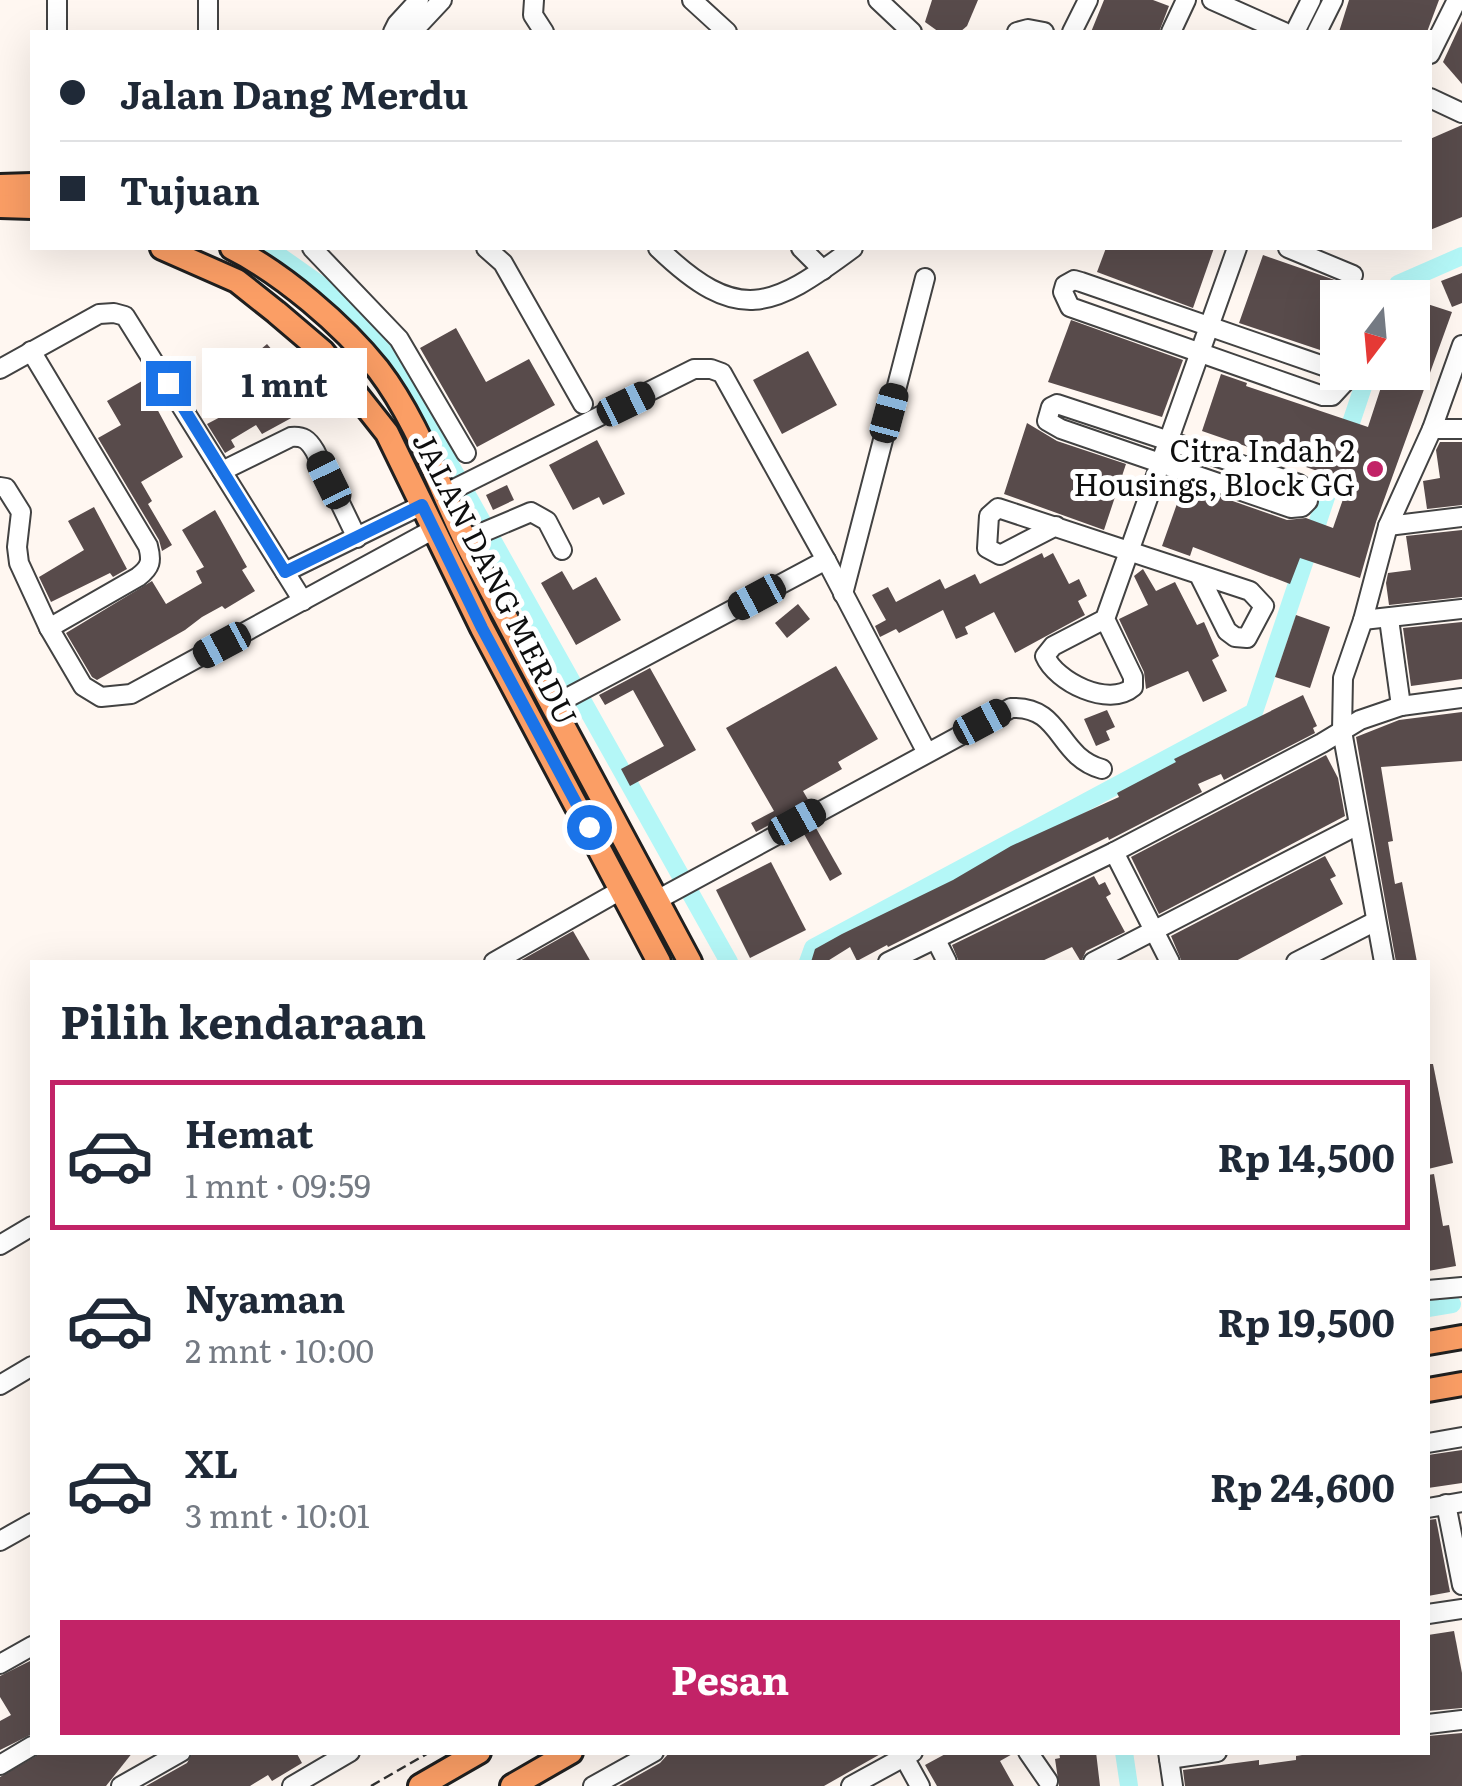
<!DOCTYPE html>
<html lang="id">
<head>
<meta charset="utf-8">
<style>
  :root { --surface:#fff; --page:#f6f6f7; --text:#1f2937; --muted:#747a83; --line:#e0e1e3; --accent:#c22367 }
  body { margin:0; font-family:Literata,serif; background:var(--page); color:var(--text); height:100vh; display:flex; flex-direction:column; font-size:38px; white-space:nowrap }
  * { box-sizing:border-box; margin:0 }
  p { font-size:32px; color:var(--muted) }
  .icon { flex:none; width:55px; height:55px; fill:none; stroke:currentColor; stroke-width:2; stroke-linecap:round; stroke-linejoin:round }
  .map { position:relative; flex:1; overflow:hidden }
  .sheet { position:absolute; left:30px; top:960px; width:1400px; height:795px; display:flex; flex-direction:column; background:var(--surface); border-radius:0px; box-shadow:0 10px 40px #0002 }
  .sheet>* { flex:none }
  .hud { position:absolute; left:30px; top:30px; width:1402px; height:220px; border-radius:0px; box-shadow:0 10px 40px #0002; display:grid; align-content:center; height:220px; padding:0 30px; background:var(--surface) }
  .needle { width:65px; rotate:196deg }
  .tools { position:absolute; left:1320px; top:280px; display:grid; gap:20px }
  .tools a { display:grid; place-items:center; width:110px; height:110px; border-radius:0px; background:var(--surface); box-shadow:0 10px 40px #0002; font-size:50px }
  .end { position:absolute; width:45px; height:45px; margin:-22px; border:12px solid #1a73e8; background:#fff; box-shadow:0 0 0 5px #fff }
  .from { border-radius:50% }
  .bubble { position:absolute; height:70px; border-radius:0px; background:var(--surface); box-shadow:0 10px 40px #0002; font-size:32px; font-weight:700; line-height:70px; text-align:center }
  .car { position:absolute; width:30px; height:60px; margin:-30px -15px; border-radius:12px; box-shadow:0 0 8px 2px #0007; background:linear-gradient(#222 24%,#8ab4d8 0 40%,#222 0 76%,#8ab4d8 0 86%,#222 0) }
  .hud b { display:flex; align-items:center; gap:35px; height:95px; font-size:38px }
  .hud b+b { border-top:2px solid var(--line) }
  .hud i { width:25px; height:25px; background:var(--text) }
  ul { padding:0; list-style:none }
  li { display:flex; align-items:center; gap:30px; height:150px; margin:0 20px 15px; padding:0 10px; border:5px solid transparent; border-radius:0px }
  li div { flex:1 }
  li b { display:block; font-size:38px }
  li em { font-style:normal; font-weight:700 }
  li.current { border-color:var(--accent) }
  li>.icon { width:90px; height:90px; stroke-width:1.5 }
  h2 { padding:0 30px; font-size:45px; line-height:120px }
  .primary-button { display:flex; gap:20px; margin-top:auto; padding:20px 30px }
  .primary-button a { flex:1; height:115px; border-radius:0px; background:var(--accent); color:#fff; font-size:40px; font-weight:700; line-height:115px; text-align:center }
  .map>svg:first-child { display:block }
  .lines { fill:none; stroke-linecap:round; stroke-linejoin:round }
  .canal { stroke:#b4f7f7; stroke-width:18 }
  .building { fill:#584b4b }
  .minor-casing { stroke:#424242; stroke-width:22 }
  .major-casing { stroke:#202020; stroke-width:28 }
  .path { stroke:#313131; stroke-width:2.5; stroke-dasharray:10 5; stroke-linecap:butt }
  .minor { stroke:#fff; stroke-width:18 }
  .major { stroke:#fb9e65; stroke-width:22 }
  .route { stroke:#1a73e8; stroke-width:12 }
  .poi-dot { fill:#c22367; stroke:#fff; stroke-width:4 }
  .labels { text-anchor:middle; stroke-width:10; stroke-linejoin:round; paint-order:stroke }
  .poi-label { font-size:30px; fill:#0f0f0f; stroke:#fff; text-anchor:end }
  .street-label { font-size:30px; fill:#0f0f0f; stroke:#fff }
</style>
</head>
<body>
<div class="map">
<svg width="1462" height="1786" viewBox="0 0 1462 1786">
  <rect width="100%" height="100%" fill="#fff7f1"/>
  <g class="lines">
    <g class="canal">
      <polyline points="268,248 332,293 392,361 729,962"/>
      <polyline points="1393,298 1398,284 1462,256"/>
      <polyline points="808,962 813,948 1254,712 1368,372"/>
      <polyline points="1428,1308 1452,1304"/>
      <polyline points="1124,1752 1129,1786"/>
    </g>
  </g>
  <g class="building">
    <polygon points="932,0 978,0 967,26 960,32 939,32 925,22"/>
    <polygon points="1104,0 1153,0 1169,6 1159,32 1091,32"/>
    <polygon points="1349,0 1439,0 1427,32 1339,32"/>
    <polygon points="1462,21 1462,84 1443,62"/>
    <polygon points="1462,125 1462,217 1430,230 1430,139"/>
    <polygon points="1106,248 1214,248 1193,308 1097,272"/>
    <polygon points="1263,255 1378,295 1338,298 1338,356 1239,323"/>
    <polygon points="1462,273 1462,303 1452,307 1441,281"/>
    <polygon points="1412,299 1452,312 1376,522 1360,578 1300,558 1290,584 1193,547 1190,556 1162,546 1184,484 1287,520 1306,518 1333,528 1349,482 1202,431 1221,374 1247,383 1246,386 1368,427 1386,372 1412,372"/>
    <polygon points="1071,320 1183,360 1162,417 1048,382"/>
    <polygon points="456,328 486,382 529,359 555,405 477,447 420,348"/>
    <polygon points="267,344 280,359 268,369 295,416 262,434 256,425 231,440 235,447 225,453 207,424 264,394 240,367"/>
    <polygon points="808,351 837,405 782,434 753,380"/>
    <polygon points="142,381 183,457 141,482 152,501 148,504 172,545 162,551 159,540 98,438 121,425 107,401"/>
    <polygon points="1027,423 1057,441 1126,464 1104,530 1004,494"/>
    <polygon points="597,440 625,494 603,505 599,497 573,510 549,465"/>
    <polygon points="1440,442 1462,442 1462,505 1427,509 1423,481 1440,478 1436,450"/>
    <polygon points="507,485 514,500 493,510 486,495"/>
    <polygon points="94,507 127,569 113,577 110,573 51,602 39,577 84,550 68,521"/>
    <polygon points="215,510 247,567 242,570 255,591 225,609 222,606 202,617 185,630 97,680 92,677 66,633 152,581 166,604 202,583 196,571 204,567 182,530"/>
    <polygon points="1462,530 1462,597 1389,605 1386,583 1388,573 1411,570 1406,536"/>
    <polygon points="1042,553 1044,558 1053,553 1069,584 1079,579 1087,596 1078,601 1085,615 1015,653 994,612 965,627 968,634 956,639 943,610 899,633 896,629 880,637 875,626 886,620 872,595 888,587 896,602 940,579 945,589 975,574 980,584"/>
    <polygon points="1143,569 1156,591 1175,582 1197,625 1204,622 1219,656 1212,660 1227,691 1203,702 1188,671 1146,689 1144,672 1119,619 1148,605 1134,576"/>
    <polygon points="562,571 573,590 596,577 621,620 576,645 541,583"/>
    <polygon points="798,604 810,619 787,638 775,623"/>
    <polygon points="1296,615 1330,627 1310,688 1275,677"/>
    <polygon points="1462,622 1462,679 1411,686 1403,628"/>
    <polygon points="836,666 878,739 838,762 842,769 803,791 810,803 756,832 751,823 774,811 726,728"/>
    <polygon points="650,668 696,750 630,786 621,769 664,746 633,690 605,705 599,695"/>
    <polygon points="1303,695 1317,726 1313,728 1315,733 1224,780 1221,774 1198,784 1202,792 1109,840 1108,837 888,947 887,945 857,961 850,947 826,962 811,962 815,949 842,934 953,880 1011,846 1119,797 1117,793 1176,762 1174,759"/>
    <polygon points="1107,710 1115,727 1106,731 1110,740 1096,746 1084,719"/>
    <polygon points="1462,712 1462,761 1381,767 1393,841 1388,842 1395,884 1402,882 1417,962 1396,962 1356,737 1399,720"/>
    <polygon points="1326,755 1338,778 1345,816 1159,914 1131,857"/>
    <polygon points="816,828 842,874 830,881 804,834"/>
    <polygon points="1325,856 1336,876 1330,879 1343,904 1234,962 1182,962 1171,936"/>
    <polygon points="771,862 806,930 750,958 716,890"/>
    <polygon points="1094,876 1099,885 1105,882 1111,894 1106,897 1125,932 1086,951 1081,962 1072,947 1040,962 959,962 952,945"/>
    <polygon points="573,931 591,962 518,962"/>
    <polygon points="1428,1064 1433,1064 1453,1163 1428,1169"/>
    <polygon points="1434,1174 1443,1226 1449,1225 1456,1266 1428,1271 1428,1175"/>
    <polygon points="1462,1450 1462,1483 1428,1488 1428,1455"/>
    <polygon points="1436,1519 1450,1592 1428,1596 1428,1520"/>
    <polygon points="1454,1631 1462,1673 1462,1708 1428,1711 1428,1635"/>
    <polygon points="32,1660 32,1734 0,1750 0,1721 11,1715 0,1697 0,1676"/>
    <polygon points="1462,1733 1462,1786 1185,1786 1183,1770 1259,1760 1259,1765 1296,1760 1296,1756 1320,1752 1428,1752 1428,1736"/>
    <polygon points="43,1752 133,1752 106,1786 0,1786 0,1777"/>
    <polygon points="193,1752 296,1752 302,1763 272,1781 268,1775 250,1786 146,1786 187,1763"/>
    <polygon points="670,1752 884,1752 824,1786 619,1786 660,1763"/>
    <polygon points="949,1752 1016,1752 1000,1761 1014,1786 937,1786 925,1765"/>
    <polygon points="1059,1752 1096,1752 1100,1786 1059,1786 1055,1759 1060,1758"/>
  </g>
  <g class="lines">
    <g class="minor-casing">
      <g id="minor">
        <polyline points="57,0 57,32"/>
        <polyline points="208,0 208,32"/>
        <polyline points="534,0 533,15 544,32"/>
        <polyline points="692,0 727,32"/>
        <polyline points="878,0 912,32"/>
        <polyline points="1212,0 1284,32"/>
        <polyline points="393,32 397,24 419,0"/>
        <polyline points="412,32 442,0"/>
        <polyline points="1017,32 1028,29 1044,32"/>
        <polyline points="1072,32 1088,0"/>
        <polyline points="1171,32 1186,0"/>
        <polyline points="1295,32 1311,0"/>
        <polyline points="1317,32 1333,0"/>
        <polyline points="1430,54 1457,0"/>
        <polyline points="1430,98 1462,113"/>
        <polyline points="312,248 399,339 466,453"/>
        <polyline points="486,248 503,263 583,404"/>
        <path d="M658,248C738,325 771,309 853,248"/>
        <polyline points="801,248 823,270"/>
        <polyline points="1288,248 1353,275"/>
        <path d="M31,351L148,546C152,561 151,567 138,577L49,628"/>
        <polyline points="0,369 99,314 114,313 125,316 303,601"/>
        <polyline points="1338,371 1081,282 1074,280 1065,285 1063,292 1070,307 1323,396 1332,396 1344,383 1339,372"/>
        <polygon points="1057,404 1299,484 1307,490 1308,501 1302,507 1291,508 1061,429 1047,421 1051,407"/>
        <polyline points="1432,429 1462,429"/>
        <path d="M222,471L291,437C303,436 308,439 315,451L357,538"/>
        <polyline points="0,487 6,488 21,512 17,547 19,563 49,628 83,686 101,697 131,694 434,529"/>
        <polyline points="444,494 694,369 711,369 722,373 826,560 926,751"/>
        <polyline points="1056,526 1000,555 987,548 989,516 998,508 1250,591 1264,606 1247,638 1235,637 1227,631 1199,575"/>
        <polyline points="1388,526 1462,517"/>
        <polyline points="465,540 531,512 547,521 562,550"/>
        <polyline points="285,572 422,505"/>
        <polyline points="843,594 925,278"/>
        <path d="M1105,619L1133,677V687C1109,708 1056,682 1045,656L1053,646L1105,619L1237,248"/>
        <polyline points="1389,619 1401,706"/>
        <polyline points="1363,620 1462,609"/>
        <polyline points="552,706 826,560"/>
        <polyline points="1114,852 1170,962"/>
        <path d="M657,900L1011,708C1063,706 1056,756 1102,769"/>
        <polyline points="936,940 947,962"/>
        <polyline points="494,962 621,890"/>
        <polyline points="888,962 1114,852 1322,743 1360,720 1401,706 1462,698"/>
        <polyline points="1093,962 1358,825"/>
        <polyline points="1296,962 1376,921"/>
        <polyline points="1384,962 1342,731 1343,678 1363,620 1388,526 1432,429 1462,345"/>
        <polyline points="0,1245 32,1226"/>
        <polyline points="1428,1290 1462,1287"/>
        <polyline points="0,1385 32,1366"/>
        <polyline points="1428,1443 1462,1437"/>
        <polyline points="1446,1504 1462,1585"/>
        <polyline points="1428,1508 1462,1502"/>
        <polyline points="0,1541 32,1523"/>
        <polyline points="1428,1614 1462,1609"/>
        <polyline points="0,1664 32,1646"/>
        <polyline points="1428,1724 1462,1720"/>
        <polyline points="1028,1752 1048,1781"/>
        <polyline points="1168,1752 1173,1786"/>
        <polyline points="904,1757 920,1786"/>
        <polyline points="1169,1759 1217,1752"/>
        <polyline points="0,1765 32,1746"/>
        <polyline points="121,1786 181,1752"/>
        <polyline points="292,1786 350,1752"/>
        <polyline points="593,1786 654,1752"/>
        <polyline points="851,1786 913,1752"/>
      </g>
    </g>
    <g class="major-casing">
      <g id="major">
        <polyline points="0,186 32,185"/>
        <polyline points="0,206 32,207"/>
        <polyline points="162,248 237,281 276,312 323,352 387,433 482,628 659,962"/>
        <path d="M232,248C282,273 343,325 378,369C420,424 440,491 471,552C543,689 617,826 690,962"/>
        <polyline points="1428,1343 1462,1337"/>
        <polyline points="1428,1390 1462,1384"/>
        <polyline points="420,1786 479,1752"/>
        <polyline points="512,1786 571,1752"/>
      </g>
    </g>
    <polyline class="path" points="371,1786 430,1752"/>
    <use href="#minor" class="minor"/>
    <use href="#major" class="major"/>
  </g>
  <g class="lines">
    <polyline class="route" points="168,383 285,572 422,505 482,628 589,827"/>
  </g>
  <circle class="poi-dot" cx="1375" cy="469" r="10"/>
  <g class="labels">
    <g class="poi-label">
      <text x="1355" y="462">Citra Indah 2<tspan x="1355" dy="34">Housings, Block GG</tspan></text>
    </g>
    <g class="street-label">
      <text transform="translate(494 579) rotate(63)" y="10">JALAN DANG MERDU</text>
    </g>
  </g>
</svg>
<div class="tools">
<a><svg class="needle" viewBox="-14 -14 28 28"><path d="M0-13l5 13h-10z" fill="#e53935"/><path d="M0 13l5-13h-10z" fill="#747a83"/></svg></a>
</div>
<i class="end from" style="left:589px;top:827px"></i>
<i class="end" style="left:168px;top:383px"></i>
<div class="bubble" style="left:202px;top:348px;width:165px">1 mnt</div>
<i class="car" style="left:626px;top:404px;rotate:64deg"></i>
<i class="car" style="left:889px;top:413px;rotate:15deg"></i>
<i class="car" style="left:329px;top:480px;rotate:334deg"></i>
<i class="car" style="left:757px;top:597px;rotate:242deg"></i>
<i class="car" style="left:222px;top:645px;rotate:242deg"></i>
<i class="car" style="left:982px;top:722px;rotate:62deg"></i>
<i class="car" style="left:797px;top:822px;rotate:61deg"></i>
<div class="hud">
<b><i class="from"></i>Jalan Dang Merdu</b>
<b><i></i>Tujuan</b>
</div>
<section class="sheet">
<h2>Pilih kendaraan</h2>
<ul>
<li class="current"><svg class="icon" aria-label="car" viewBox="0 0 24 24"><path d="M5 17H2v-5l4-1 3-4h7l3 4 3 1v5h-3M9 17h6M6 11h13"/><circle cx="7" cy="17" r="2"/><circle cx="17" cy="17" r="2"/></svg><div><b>Hemat</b><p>1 mnt · 09:59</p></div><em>Rp 14,500</em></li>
<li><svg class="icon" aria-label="car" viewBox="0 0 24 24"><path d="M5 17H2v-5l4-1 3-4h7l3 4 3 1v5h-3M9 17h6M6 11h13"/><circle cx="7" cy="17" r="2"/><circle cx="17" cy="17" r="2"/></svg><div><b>Nyaman</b><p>2 mnt · 10:00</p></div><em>Rp 19,500</em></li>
<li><svg class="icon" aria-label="car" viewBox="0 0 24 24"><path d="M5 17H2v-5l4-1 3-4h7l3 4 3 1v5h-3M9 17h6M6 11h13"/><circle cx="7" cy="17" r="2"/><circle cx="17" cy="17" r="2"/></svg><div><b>XL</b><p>3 mnt · 10:01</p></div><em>Rp 24,600</em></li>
</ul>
<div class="primary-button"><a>Pesan</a></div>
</section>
</div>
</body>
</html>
